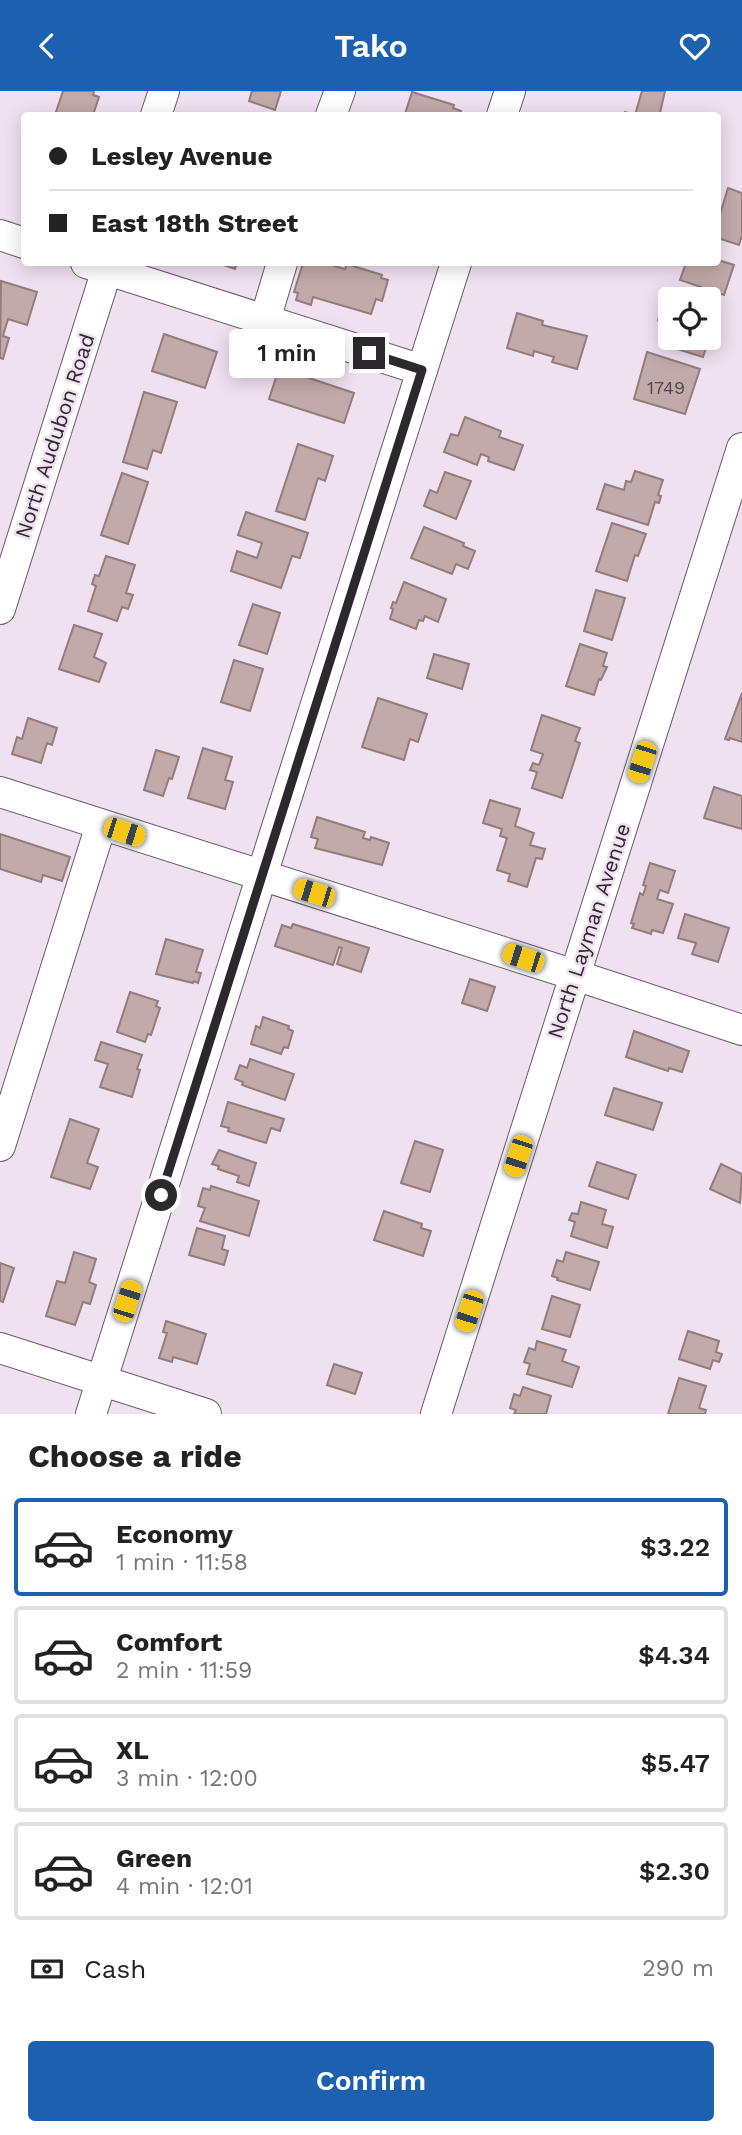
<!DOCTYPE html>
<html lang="en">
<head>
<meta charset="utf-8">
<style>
  :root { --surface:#fff; --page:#f2f2f2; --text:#222; --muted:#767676; --line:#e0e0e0; --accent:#1c60b0 }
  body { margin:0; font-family:"Work Sans",sans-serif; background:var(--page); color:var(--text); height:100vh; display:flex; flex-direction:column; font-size:26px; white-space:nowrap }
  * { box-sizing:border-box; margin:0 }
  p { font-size:23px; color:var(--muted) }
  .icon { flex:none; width:38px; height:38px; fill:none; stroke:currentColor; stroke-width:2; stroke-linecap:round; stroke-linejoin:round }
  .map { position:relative; height:1323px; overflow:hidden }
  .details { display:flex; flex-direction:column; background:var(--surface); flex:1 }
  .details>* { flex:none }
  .hud { position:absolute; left:21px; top:21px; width:700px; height:154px; border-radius:7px; box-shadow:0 4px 18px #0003; display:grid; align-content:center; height:154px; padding:0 28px; background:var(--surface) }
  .tools { position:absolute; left:658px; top:196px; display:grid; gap:14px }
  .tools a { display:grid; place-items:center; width:63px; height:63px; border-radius:7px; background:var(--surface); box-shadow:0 4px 18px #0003; font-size:35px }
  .end { position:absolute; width:32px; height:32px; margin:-16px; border:9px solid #2d282e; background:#fff; box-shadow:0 0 0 4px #fff }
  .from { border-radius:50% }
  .bubble { position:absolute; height:49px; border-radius:7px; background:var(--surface); box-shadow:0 4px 18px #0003; font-size:23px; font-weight:600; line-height:49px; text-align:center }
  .car { position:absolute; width:21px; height:42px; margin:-21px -10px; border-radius:9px; box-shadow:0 0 5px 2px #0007; background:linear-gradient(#f5c518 24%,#345 0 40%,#f5c518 0 76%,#345 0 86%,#f5c518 0) }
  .hud b { display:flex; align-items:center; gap:24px; height:66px; font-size:26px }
  .hud b+b { border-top:2px solid var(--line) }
  .hud i { width:18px; height:18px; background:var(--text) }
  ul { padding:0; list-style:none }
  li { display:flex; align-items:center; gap:21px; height:98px; margin:0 14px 10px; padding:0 14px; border:4px solid var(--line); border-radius:7px }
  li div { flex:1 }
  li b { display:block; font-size:26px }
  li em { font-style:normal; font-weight:600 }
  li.selected { border-color:var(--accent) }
  li>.icon { width:63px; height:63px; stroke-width:1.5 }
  h2 { padding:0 28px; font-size:32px; line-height:84px }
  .pay { display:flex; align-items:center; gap:18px; height:77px; padding:0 28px; font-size:26px }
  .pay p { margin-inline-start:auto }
  .button { display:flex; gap:14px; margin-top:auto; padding:14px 28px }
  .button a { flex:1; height:80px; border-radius:7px; background:var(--accent); color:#fff; font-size:28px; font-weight:600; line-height:80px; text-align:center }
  header { display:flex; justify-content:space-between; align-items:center; height:91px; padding:0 28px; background:var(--accent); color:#fff; font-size:32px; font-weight:600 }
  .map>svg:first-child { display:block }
  .building { fill:#c1aaa9; stroke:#937d7c; stroke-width:2 }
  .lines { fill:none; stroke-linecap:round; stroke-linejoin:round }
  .minor-casing { stroke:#685a68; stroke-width:32 }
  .minor { stroke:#fff; stroke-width:30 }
  .route { stroke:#2d282e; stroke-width:9 }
  .labels { text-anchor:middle; stroke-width:5; stroke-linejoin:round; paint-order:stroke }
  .number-label { font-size:18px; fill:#52484d }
  .street-label { font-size:21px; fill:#2d282e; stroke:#f0e1f1 }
</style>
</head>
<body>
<header><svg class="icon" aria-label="back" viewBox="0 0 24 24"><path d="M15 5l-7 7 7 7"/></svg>Tako<svg class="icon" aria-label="heart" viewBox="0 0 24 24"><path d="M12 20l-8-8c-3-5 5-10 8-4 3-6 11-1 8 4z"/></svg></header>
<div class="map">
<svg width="742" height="1323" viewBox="0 0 742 1323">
  <rect width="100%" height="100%" fill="#f0e1f1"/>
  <g class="building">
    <polygon points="63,0 94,0 93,4 99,6 93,24 55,24"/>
    <polygon points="252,0 281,0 275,19 249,10"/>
    <polygon points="642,0 665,0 660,22 665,24 624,24 625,21 635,24"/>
    <polygon points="412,1 454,14 453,17 461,20 459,24 405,23"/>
    <polygon points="728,97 742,102 742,144 739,154 718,147 718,130"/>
    <polygon points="718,169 734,174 724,204 680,189 686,172 718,172"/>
    <polygon points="218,172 237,172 235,178"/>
    <polygon points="303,172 335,172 334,175 345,178 347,173 382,184 381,187 388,189 382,210 376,208 371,223 313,206 311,214 296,209 298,202 294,201"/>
    <polygon points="1,190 37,201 27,234 8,228 3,245 9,247 3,268 0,267"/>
    <polygon points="666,204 679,208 670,208 670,233 658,229"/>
    <polygon points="709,218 717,220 710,243 713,244 711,252 708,251 703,266 674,257 677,247 709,247"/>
    <polygon points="517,222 543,230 542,234 587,245 577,278 552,271 554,266 534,260 533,265 507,257"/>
    <polygon points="164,243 217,261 205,297 152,280"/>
    <polygon points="647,261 700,278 685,323 634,308"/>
    <polygon points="279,277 354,302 344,332 269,308"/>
    <polygon points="144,301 177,311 161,362 153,359 147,378 123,371"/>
    <polygon points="465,326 501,340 499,346 523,354 514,379 488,370 489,366 481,363 477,374 444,361 451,343 458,345"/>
    <polygon points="298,353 333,365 325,390 318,387 305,429 276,420"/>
    <polygon points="635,380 663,389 658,404 661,405 659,412 655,411 648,434 597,418 605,393 624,399 626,390 631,391"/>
    <polygon points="445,381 471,390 456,428 424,415 430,399 437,402"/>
    <polygon points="122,382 148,391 128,453 101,444"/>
    <polygon points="246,421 308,442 300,467 292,465 281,497 231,480 237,460 257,467 262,452 238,444"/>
    <polygon points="612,432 646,443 638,465 635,464 627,490 596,480"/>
    <polygon points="424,436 464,452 463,455 475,460 468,478 456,473 452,483 411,467"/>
    <polygon points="106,465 135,474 126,502 133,504 128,518 122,516 117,530 88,520 96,495 92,493 95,484 99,485"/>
    <polygon points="404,491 446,508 438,531 425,525 423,530 419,529 416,538 390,528 393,518 391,517 393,511 396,512"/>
    <polygon points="596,499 625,507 612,549 584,540"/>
    <polygon points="253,513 280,522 267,563 239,554"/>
    <polygon points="74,534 102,543 94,566 106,572 99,591 59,578"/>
    <polygon points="580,553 607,562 603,575 607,576 601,589 599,588 594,604 566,595"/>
    <polygon points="434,563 469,573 462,598 427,587"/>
    <polygon points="234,569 263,578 250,620 221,611"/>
    <polygon points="742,602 742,651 730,647 729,649 725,648"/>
    <polygon points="378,607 427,623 418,651 410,648 404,669 362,656"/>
    <polygon points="542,624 580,637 575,650 580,652 562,707 532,697 537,681 530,679 533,672 539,674 543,663 531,659"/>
    <polygon points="28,627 57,637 52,654 47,652 41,672 12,663 17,646 22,648"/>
    <polygon points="203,657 232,666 225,689 233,691 225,718 188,707"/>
    <polygon points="156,659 179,666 172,688 169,687 163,705 144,699"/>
    <polygon points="714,696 742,705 742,738 704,727"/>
    <polygon points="490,709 520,718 515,735 534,742 530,754 545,758 542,768 536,767 527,796 508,790 510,783 497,779 507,747 500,745 502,738 483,732"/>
    <polygon points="317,726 365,741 363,747 370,749 371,746 389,752 382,774 315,757 318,748 311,746"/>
    <polygon points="0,743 70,766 62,790 43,784 41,791 0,778"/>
    <polygon points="650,772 675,780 668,802 660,799 657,808 673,813 663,842 652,839 651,843 632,837 634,833 631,832 640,802 643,804 646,795 643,794"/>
    <polygon points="685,823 729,837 718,871 692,863 696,852 678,847"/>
    <polygon points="293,833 369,857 361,881 337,873 342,857 339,856 333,874 275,855 282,834 291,837"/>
    <polygon points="166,848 203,859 196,881 201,882 198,892 194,890 193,892 156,883"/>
    <polygon points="470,888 495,896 487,920 462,912"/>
    <polygon points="130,901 158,910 156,915 160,917 151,944 148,943 145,951 117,941"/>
    <polygon points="263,926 289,935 288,938 293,940 288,957 284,956 281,963 251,953 256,935 260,937"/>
    <polygon points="634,940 689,960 682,981 669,977 668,980 626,966"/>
    <polygon points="101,951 142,964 137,978 140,979 132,1006 100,996 108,973 95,969"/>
    <polygon points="250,968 294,983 285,1009 242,994 243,991 235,988 240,974 247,977"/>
    <polygon points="614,997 662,1012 653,1039 605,1024"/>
    <polygon points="228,1011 284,1028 280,1040 271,1037 266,1052 228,1040 229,1037 221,1035"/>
    <polygon points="70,1028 99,1038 87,1072 98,1076 90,1098 51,1086"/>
    <polygon points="415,1050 443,1059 430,1101 401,1092"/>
    <polygon points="219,1059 256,1072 249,1095 237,1091 239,1085 218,1078 219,1075 212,1073"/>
    <polygon points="597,1071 636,1084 628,1108 589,1095"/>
    <polygon points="721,1073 742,1083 740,1112 710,1098"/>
    <polygon points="211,1095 259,1110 249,1145 200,1130 205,1117 198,1115 203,1097 210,1099"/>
    <polygon points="581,1111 606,1119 602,1133 613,1136 607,1157 571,1145 575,1131 569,1129 572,1122 578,1123"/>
    <polygon points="384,1120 422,1133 421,1137 431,1140 423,1165 374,1149"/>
    <polygon points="197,1137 225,1145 222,1158 228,1160 224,1174 189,1164"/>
    <polygon points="74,1161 96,1168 89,1191 96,1194 90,1213 83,1211 75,1234 46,1225 57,1190 65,1192"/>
    <polygon points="566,1161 599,1171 590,1199 557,1189 558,1187 552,1185 557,1169 563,1171"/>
    <polygon points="0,1172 14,1177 3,1211 0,1210"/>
    <polygon points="552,1205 580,1214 570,1246 542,1238"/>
    <polygon points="166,1230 206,1243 197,1273 173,1266 172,1271 159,1267 167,1242 163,1241"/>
    <polygon points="688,1240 719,1250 716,1261 722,1263 719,1271 713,1269 710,1278 679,1268"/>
    <polygon points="537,1250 566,1259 562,1270 579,1276 572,1296 527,1283 530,1273 524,1271 529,1257 535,1259"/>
    <polygon points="334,1273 362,1282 355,1303 327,1294"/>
    <polygon points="679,1287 706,1295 699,1317 706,1319 705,1323 668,1323"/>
    <polygon points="523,1296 551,1305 546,1323 514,1323 516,1319 510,1317 514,1303 520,1305"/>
  </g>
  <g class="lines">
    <g class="minor-casing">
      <g id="minor">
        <polyline points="156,24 164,0"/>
        <polyline points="331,24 340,0"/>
        <polyline points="502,24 510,0"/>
        <polyline points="0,144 24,152"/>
        <polyline points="86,172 422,279"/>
        <polyline points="265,229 282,172"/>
        <polyline points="0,518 109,172"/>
        <polyline points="0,701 575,884 742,939"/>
        <polyline points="0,1055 101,734"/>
        <polyline points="0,1257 206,1323"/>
        <polyline points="91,1323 456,172"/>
        <polyline points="436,1323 742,357"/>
      </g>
    </g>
    <use href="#minor" class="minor"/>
  </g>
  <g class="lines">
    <polyline class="route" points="161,1104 422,279 369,262"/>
  </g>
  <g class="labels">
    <g class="number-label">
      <text x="666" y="303">1749</text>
    </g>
    <g class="street-label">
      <text transform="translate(55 345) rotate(-72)" y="7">North Audubon Road</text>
      <text transform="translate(589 840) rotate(-72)" y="7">North Layman Avenue</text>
    </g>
  </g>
</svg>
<div class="tools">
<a><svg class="icon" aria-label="locate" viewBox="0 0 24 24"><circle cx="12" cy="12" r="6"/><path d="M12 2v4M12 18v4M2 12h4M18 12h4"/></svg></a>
</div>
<i class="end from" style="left:161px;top:1104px"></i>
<i class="end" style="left:369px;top:262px"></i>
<div class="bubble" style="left:229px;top:238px;width:116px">1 min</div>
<i class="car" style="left:642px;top:671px;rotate:198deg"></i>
<i class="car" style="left:124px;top:741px;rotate:108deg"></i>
<i class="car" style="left:314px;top:802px;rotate:287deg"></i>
<i class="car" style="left:523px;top:867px;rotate:288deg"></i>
<i class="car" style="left:518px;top:1065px;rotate:198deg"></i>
<i class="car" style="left:127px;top:1210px;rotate:18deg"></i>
<i class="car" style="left:469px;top:1220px;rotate:198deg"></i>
<div class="hud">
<b><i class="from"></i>Lesley Avenue</b>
<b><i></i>East 18th Street</b>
</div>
</div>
<section class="details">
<h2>Choose a ride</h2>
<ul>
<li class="selected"><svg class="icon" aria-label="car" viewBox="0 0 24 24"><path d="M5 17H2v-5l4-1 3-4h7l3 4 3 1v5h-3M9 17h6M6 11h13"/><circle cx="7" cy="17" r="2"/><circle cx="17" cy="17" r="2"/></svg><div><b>Economy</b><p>1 min · 11:58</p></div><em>$3.22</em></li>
<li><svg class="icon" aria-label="car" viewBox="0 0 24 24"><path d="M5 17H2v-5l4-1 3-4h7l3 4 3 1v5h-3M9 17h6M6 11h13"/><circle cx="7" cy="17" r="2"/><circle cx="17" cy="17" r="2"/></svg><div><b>Comfort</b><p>2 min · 11:59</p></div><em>$4.34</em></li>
<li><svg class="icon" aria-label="car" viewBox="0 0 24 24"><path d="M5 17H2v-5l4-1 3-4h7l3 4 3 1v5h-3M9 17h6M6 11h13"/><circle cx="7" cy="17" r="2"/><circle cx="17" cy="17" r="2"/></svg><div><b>XL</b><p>3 min · 12:00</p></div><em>$5.47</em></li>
<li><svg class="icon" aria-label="car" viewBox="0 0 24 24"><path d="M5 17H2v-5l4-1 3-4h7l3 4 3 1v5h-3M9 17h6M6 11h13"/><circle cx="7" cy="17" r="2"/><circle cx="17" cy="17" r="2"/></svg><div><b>Green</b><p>4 min · 12:01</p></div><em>$2.30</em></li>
</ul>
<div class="pay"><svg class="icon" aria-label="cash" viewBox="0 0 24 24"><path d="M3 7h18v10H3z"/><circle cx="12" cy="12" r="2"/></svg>Cash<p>290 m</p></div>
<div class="button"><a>Confirm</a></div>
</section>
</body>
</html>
